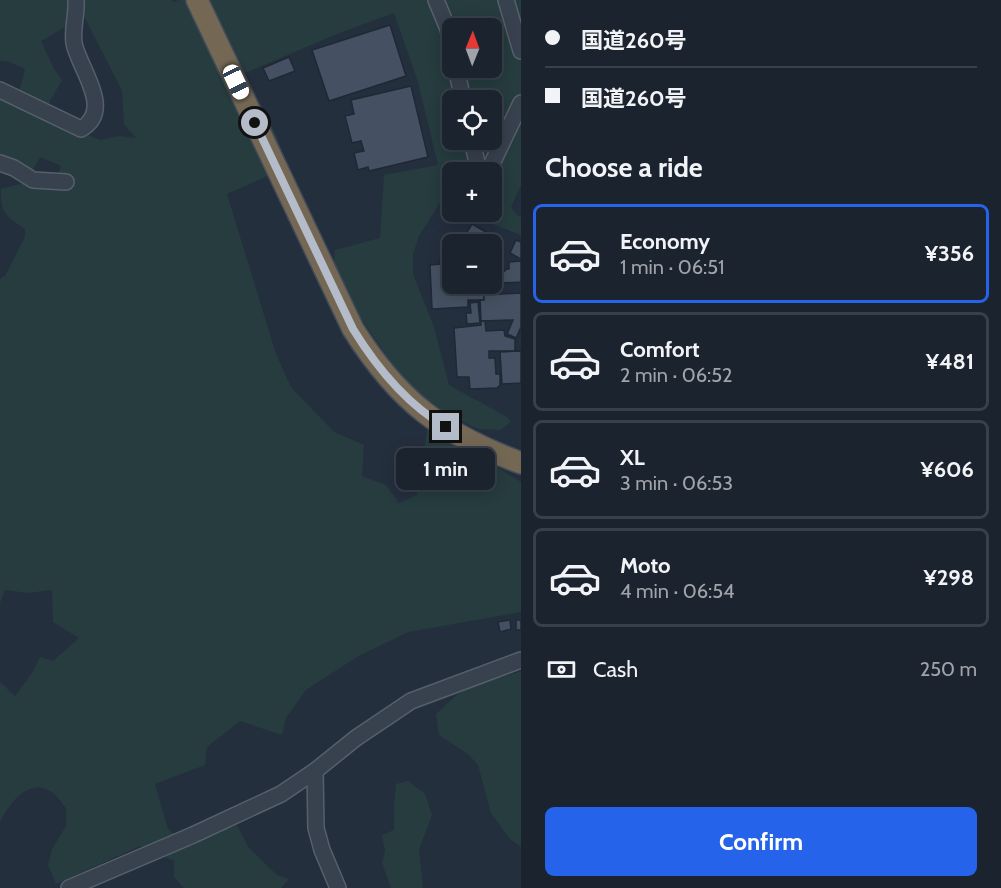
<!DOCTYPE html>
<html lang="en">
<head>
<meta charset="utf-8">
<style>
  :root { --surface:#1b232e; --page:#242b36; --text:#f1f3f6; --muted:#a0a4aa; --line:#39404a; --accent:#2563eb }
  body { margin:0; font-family:Cabin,"Noto Sans JP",sans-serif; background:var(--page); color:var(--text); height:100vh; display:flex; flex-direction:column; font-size:22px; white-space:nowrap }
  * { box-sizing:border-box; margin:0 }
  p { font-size:20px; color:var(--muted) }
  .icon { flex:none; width:33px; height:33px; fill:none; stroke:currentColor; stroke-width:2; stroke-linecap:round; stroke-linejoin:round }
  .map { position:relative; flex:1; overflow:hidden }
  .panel { display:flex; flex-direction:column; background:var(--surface); width:480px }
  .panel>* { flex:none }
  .top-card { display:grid; align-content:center; height:132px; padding:0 24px; background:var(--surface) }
  .needle { width:39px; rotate:1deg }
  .tools { position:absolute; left:442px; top:18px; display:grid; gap:12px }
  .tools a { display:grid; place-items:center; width:60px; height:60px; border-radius:9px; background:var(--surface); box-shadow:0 3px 15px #0003,0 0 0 2px var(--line); font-size:30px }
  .end { position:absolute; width:27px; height:27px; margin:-14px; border:8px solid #b4bcc9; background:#111; box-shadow:0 0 0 3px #111 }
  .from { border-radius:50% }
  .bubble { position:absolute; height:42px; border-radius:9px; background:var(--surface); box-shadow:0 3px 15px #0003,0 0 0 2px var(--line); font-size:20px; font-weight:800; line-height:42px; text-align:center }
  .car { position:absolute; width:18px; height:36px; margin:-18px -9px; border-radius:8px; box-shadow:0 0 4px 2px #0007; background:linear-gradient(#fff 24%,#345 0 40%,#fff 0 76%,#345 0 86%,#fff 0) }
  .top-card b { display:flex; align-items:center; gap:21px; height:57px; font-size:22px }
  .top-card b+b { border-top:2px solid var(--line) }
  .top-card i { width:15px; height:15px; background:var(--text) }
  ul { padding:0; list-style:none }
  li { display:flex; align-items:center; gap:18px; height:99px; margin:0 12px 9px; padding:0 12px; border:3px solid var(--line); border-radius:9px }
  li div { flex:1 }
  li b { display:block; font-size:22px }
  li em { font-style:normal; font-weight:800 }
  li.selected { border-color:var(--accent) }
  li>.icon { width:54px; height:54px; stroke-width:1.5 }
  h2 { padding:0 24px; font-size:27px; line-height:72px }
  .pay { display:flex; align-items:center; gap:15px; height:66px; padding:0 24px; font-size:22px }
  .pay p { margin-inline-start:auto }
  .cta { display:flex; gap:12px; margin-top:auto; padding:12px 24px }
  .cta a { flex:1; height:69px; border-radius:9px; background:var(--accent); color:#fff; font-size:24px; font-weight:800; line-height:69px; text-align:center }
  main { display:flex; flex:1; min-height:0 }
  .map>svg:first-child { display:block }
  .green { fill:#263c3f; fill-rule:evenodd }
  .building { fill:#455162; stroke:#1f2835; stroke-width:1.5 }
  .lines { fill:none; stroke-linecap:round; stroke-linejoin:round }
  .minor-casing { stroke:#565f6c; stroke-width:18 }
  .highway-casing { stroke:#434c59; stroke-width:24 }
  .minor { stroke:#38414e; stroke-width:15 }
  .highway { stroke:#746855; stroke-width:21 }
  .route { stroke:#b4bcc9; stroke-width:8 }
</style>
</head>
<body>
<main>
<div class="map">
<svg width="521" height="888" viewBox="0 0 521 888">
  <rect width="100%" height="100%" fill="#242f3e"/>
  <g class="green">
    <path d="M0,0H171L174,2L179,0H521V185L511,207L517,215L521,217V235L461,212H492V172H453V208L440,203L419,236L413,254V274L434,327L449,385L507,417L511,422L500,430L479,429L443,414L415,390L389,359L361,318L334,263L335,250L380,238L384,175L438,165L418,82L394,13L337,34L245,73L275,133L288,167L227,194L276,354L291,387L334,432L364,445L362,476L386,485L399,503L417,495L428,425L521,482V612L408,632L357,657L306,690L286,718L282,735L240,721L207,747L205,765L155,784L168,829L186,843L237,825L248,847L277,875L289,879L281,888H184L174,877V861L140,846L56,884L48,865L52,849L66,826V808C61,802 56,794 50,791C27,778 9,805 0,822V682L15,696L32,673L40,657L53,661L79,638L53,622L52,590L28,593L5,590L0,603V279L5,276L25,237V229C6,216 0,213 1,189L21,184L44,185L54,184L61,166L40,157L31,174L0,161V97L100,140L119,136L136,138L124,124L122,91L84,16L41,41L54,69L62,80L45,110L18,95L25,69L9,62L0,61ZM453,28H492V68H453ZM453,100H492V140H453Z"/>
    <path d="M521,671V847L510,839L491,813L478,765L468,754L439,735L436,714C446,705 454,696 466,689C479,682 505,677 521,671Z"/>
    <polygon points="408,781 425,794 432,815 419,849 423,888 391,888 382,863 385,851 382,835 394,830 394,805 396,784"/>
  </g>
  <g class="building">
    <polygon points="390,25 406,76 329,101 312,50"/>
    <polygon points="289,57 295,71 269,81 263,68"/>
    <polygon points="411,86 428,157 369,171 368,167 358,170 354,153 364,151 361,141 352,143 345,116 354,114 351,100"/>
    <polygon points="472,224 493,236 489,244 480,242 477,244 464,237"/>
    <polygon points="516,240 521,242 521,259 510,253"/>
    <polygon points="440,260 453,260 453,284 467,284 467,295 484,295 484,300 468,300 468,307 432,309 430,265 440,264"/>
    <polygon points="521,261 521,282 501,283 501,274 507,269 509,269 509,262"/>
    <polygon points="521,293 521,327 516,338 507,334 513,320 481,321 480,300 484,300 484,295"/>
    <polygon points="478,302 480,323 467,324 466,313 471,313 470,303"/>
    <polygon points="481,321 485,321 486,331 504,330 505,336 515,339 515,351 489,351 489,358 495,358 496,374 500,374 500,385 497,388 470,389 469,377 457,377 454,328 481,325"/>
    <polygon points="521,351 521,383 502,384 500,352"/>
    <polygon points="510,620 511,629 500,632 498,622"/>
    <rect x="516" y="620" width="5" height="10"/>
  </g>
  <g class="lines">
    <g class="minor-casing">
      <g id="minor">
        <polyline points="436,0 448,29 453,52"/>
        <polyline points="506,0 521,51"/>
        <polyline points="456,68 463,100"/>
        <path d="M0,90L81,129C115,110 78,67 74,43C72,29 77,14 76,0"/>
        <polyline points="472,140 479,172"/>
        <polyline points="0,163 14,168 33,180 66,182"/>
        <polyline points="488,172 521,103"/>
        <polyline points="315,771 316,828 322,850 338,888"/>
        <polyline points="69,888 193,835 281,794 315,771 356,738 411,701 521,660"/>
      </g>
    </g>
    <g class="highway-casing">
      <path id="highway" d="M197,0L353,329C399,402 441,433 521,463"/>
    </g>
    <use href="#minor" class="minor"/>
    <use href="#highway" class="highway"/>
  </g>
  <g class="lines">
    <path class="route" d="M255,123L353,329C377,368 406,404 446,427"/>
  </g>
</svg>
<div class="tools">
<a><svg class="needle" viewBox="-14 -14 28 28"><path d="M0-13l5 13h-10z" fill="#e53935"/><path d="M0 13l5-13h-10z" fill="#a0a4aa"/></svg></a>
<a><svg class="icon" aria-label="locate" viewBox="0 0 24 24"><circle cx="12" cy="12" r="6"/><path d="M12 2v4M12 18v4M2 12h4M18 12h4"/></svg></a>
<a>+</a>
<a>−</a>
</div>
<i class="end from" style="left:255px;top:123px"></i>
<i class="end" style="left:446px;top:427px"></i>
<div class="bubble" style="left:396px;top:448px;width:99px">1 min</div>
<i class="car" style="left:236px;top:82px;rotate:155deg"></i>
</div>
<section class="panel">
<div class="top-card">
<b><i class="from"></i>国道260号</b>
<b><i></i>国道260号</b>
</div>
<h2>Choose a ride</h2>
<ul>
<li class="selected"><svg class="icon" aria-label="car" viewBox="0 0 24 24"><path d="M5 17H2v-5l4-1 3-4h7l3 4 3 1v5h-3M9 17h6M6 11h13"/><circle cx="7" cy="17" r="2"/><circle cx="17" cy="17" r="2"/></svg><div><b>Economy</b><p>1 min · 06:51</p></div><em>¥356</em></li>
<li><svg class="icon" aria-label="car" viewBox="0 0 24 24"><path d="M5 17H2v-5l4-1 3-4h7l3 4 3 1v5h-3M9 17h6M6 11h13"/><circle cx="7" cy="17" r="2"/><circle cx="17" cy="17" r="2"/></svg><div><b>Comfort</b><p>2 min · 06:52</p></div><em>¥481</em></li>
<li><svg class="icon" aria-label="car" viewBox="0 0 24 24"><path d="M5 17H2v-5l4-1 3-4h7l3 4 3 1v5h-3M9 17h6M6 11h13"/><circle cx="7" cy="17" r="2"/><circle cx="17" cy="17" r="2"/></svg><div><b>XL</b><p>3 min · 06:53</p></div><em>¥606</em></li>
<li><svg class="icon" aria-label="car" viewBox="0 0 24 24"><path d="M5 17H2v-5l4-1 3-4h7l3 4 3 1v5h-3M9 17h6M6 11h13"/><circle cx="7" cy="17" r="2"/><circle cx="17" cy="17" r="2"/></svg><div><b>Moto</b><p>4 min · 06:54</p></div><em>¥298</em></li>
</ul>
<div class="pay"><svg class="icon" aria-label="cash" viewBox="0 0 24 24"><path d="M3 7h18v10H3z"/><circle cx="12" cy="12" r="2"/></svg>Cash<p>250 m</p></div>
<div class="cta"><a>Confirm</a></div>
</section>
</main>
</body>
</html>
